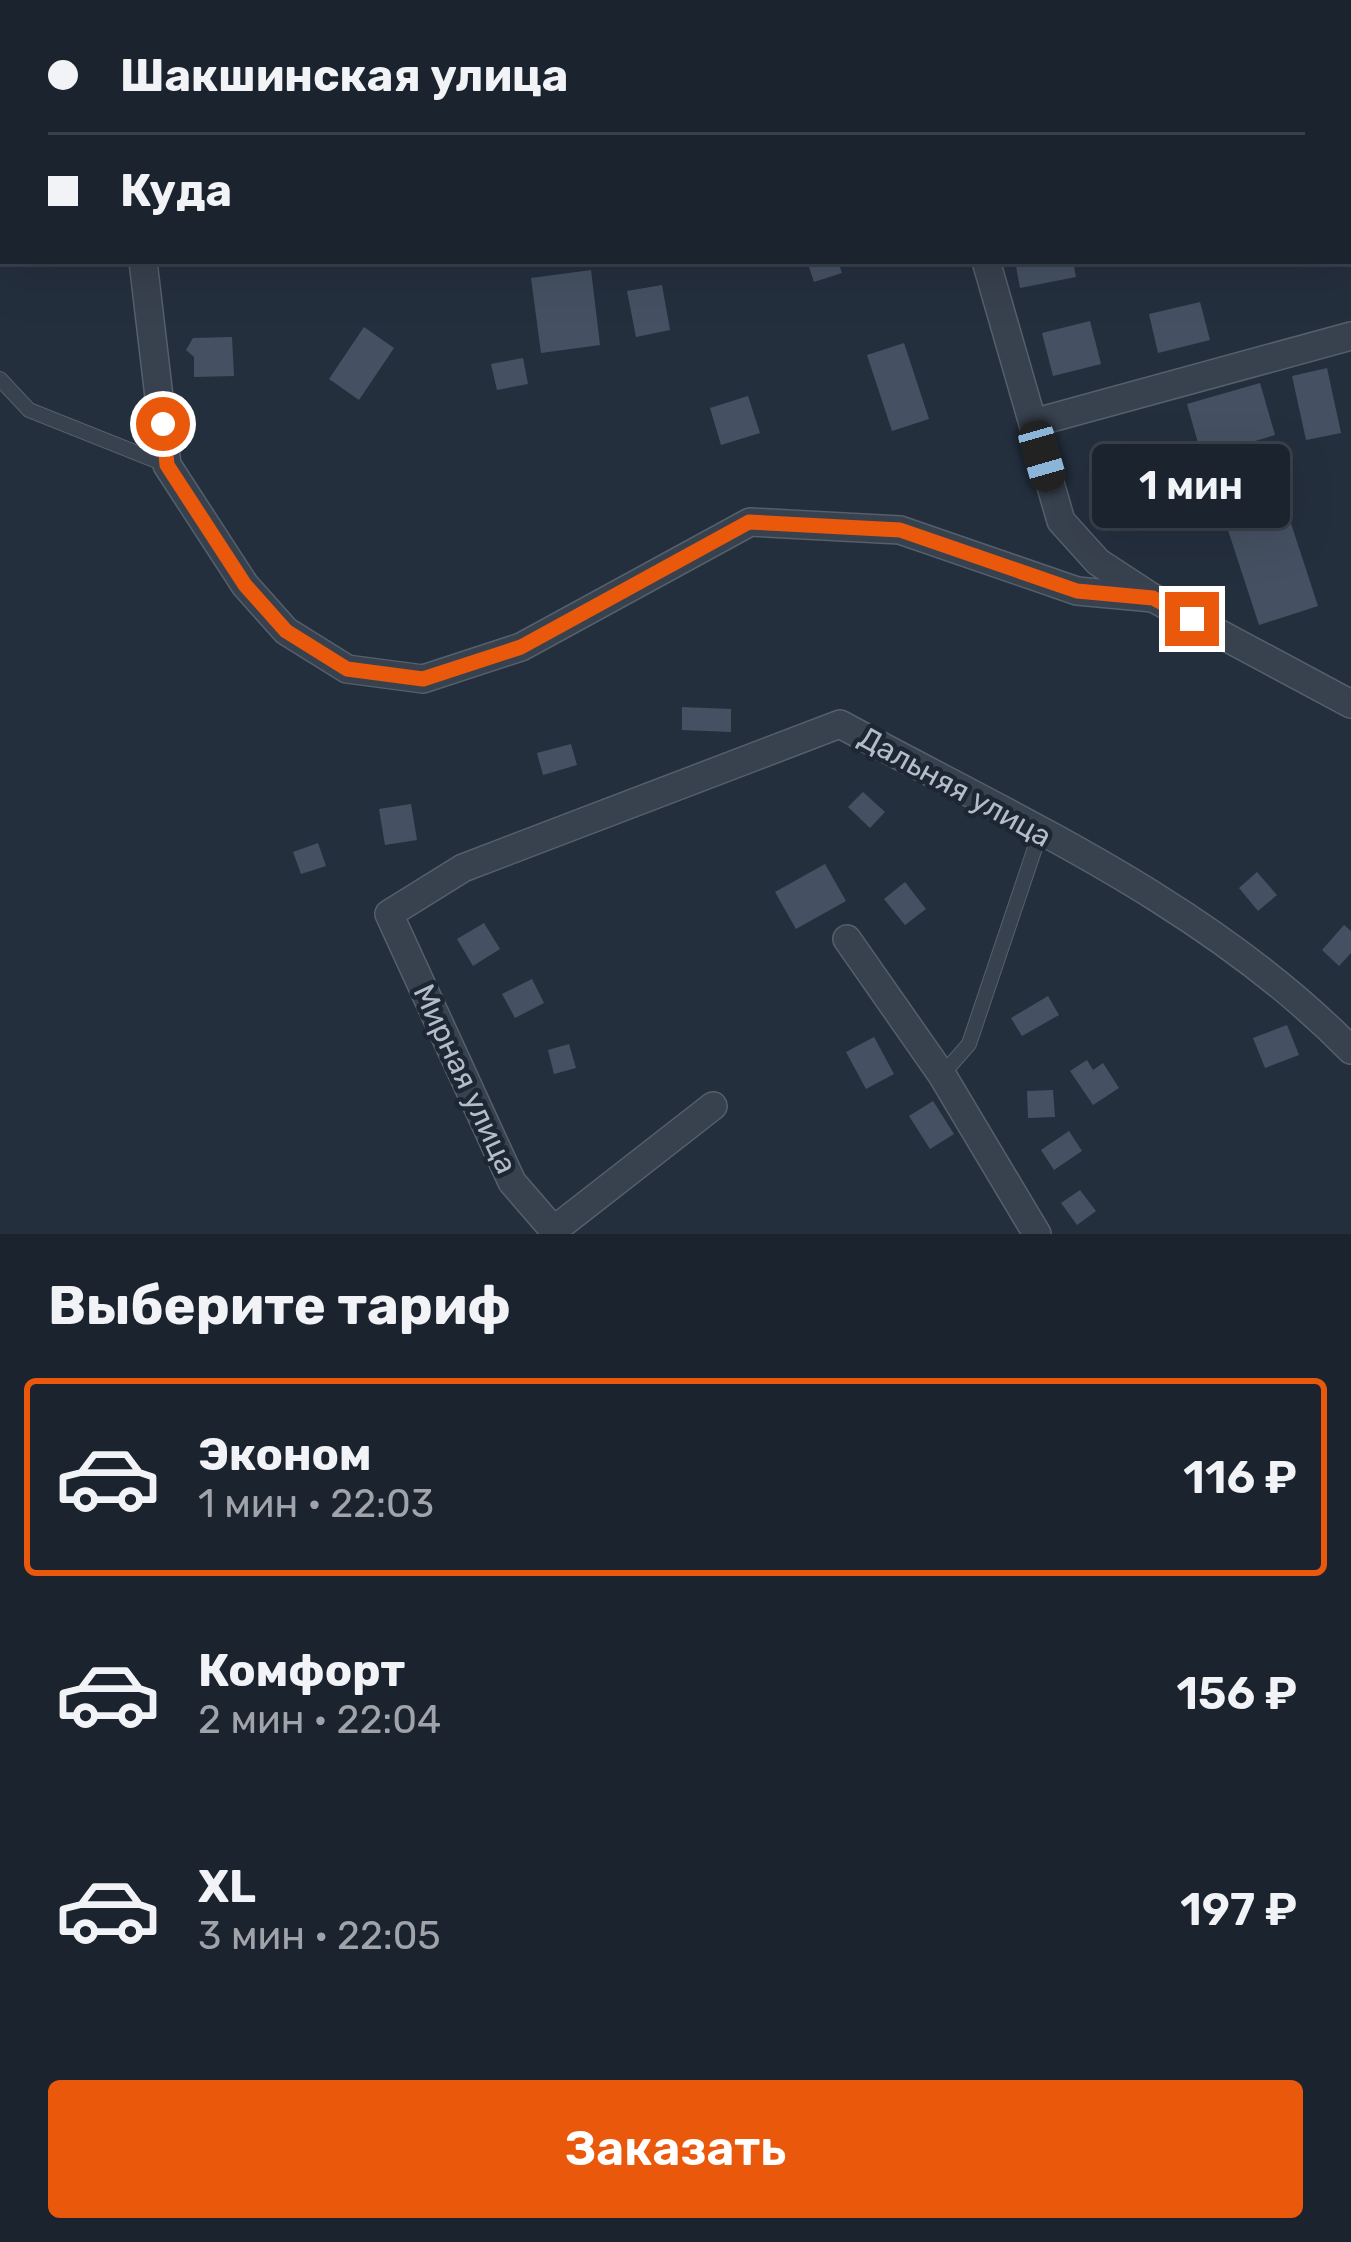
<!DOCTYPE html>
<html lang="ru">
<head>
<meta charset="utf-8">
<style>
  :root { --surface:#1b232e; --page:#242b36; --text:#f1f3f6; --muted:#a0a4aa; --line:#39404a; --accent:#ea580c }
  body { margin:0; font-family:Rubik,sans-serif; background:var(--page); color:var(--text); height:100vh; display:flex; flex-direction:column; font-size:45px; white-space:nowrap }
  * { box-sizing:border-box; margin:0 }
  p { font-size:39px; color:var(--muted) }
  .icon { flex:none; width:66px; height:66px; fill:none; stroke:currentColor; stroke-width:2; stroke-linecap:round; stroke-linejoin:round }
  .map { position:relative; height:1234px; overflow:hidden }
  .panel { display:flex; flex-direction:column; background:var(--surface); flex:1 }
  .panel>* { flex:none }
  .top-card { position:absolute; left:0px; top:0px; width:1353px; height:264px; box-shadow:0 12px 48px #0002,0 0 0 3px var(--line); display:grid; align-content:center; height:264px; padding:0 48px; background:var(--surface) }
  .end { position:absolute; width:54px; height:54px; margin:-27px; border:15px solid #ea580c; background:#fff; box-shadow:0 0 0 6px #fff }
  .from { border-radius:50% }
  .bubble { position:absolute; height:84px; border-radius:12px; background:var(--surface); box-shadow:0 12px 48px #0002,0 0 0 3px var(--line); font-size:39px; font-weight:600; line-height:84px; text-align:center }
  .car { position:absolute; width:36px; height:72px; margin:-36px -18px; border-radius:15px; box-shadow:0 0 9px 3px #0007; background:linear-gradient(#222 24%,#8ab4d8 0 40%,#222 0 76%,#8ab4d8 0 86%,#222 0) }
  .top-card b { display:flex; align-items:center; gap:42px; height:114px; font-size:45px }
  .top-card b+b { border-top:3px solid var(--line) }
  .top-card i { width:30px; height:30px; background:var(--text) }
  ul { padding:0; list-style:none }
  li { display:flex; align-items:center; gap:36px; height:198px; margin:0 24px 18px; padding:0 24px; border:6px solid transparent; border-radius:12px }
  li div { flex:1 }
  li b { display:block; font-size:45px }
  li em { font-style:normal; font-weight:600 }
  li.on { border-color:var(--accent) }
  li>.icon { width:108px; height:108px; stroke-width:1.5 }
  h2 { padding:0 48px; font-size:54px; line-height:144px }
  .primary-button { display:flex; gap:24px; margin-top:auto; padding:24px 48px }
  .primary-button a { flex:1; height:138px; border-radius:12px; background:var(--accent); color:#fff; font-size:48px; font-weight:600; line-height:138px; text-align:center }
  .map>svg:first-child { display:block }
  .building { fill:#455162 }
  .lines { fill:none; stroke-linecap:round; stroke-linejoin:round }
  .lane-casing { stroke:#565f6c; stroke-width:16 }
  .street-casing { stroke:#565f6c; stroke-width:30 }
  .lane { stroke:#38414e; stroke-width:14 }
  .street { stroke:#38414e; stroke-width:27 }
  .route { stroke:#ea580c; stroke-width:15 }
  .labels { text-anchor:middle; stroke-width:9; stroke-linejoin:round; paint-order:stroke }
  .street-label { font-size:30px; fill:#b4bcc9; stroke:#1d2633 }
</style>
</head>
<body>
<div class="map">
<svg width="1351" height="1234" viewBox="0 0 1351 1234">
  <rect width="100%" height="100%" fill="#242f3e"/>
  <g class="building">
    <polygon points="807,261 838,261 842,273 814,282"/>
    <polygon points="1015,261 1073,261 1076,277 1020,288"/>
    <polygon points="591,270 600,345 541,353 531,278"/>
    <polygon points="662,285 670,330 636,337 627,291"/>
    <polygon points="1200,302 1210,340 1158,353 1149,314"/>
    <polygon points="1090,321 1101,364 1053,376 1042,333"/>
    <polygon points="364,327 394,348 359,400 329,379"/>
    <polygon points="232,337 234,376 194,377 194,357 186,350 193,338"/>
    <polygon points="904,343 929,419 892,431 867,355"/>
    <polygon points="523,358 528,384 497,390 491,364"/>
    <polygon points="1327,368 1341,433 1306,440 1292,376"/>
    <polygon points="1260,383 1275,435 1202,457 1187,404"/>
    <polygon points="748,396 760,433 721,445 710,408"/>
    <polygon points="1285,505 1318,606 1259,625 1226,524"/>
    <polygon points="682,707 731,709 731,732 682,730"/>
    <polygon points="571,744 577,765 543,775 537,753"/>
    <polygon points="863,792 885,812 870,828 848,807"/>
    <polygon points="411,804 417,840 385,845 379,809"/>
    <polygon points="318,843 326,866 301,874 293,852"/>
    <polygon points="825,864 846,901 796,929 775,892"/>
    <polygon points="1257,872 1277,895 1258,911 1239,888"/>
    <polygon points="905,882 926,909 905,925 884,899"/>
    <polygon points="484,923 500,949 473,966 457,939"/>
    <polygon points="1344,925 1351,931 1351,953 1339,966 1322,950"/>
    <polygon points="532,979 544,1003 515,1018 502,994"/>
    <polygon points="1048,996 1059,1015 1022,1036 1011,1018"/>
    <polygon points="1287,1025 1299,1055 1265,1068 1253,1038"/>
    <polygon points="874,1037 894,1074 866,1089 846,1052"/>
    <polygon points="569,1044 576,1068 554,1074 548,1050"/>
    <polygon points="1087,1060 1093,1070 1103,1063 1119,1088 1093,1105 1070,1071"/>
    <polygon points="1053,1090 1055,1117 1028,1118 1027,1091"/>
    <polygon points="933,1101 954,1134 930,1149 909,1116"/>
    <polygon points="1069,1131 1082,1151 1054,1170 1041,1150"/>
    <polygon points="1080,1190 1096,1211 1077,1225 1061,1203"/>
  </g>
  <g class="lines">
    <g class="lane-casing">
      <g id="lane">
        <polyline points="0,379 29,410 167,465"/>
        <polyline points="942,1075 969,1044 1040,833"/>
      </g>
    </g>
    <g class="street-casing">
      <g id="street">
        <polyline points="113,0 113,3"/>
        <polyline points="556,0 557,3"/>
        <polyline points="911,0 912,3"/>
        <polyline points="651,3 666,0"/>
        <polyline points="143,261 167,465 245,585 286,631 347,669 423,679 521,647 750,522 900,530 1077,591 1153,598"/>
        <polyline points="986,261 1061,521 1098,562 1153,598 1351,704"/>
        <polyline points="1033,423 1351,336"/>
        <polyline points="847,939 942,1075 1037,1234"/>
        <polyline points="554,1230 713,1106"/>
        <path d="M557,1234L512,1182L389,914L463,868L840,724C1018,821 1208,904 1351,1050"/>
      </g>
    </g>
    <use href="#lane" class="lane"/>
    <use href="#street" class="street"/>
  </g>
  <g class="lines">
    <polyline class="route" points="163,424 167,465 245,585 286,631 347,669 423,679 521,647 749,522 900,530 1077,591 1153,598 1192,619"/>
  </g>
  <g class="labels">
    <g class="street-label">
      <text transform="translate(955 787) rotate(29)" y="10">Дальняя улица</text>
      <text transform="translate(465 1079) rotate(65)" y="10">Мирная улица</text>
    </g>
  </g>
</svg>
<i class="end from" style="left:163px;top:424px"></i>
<i class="end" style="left:1192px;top:619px"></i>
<div class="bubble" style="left:1092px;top:444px;width:198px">1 мин</div>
<i class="car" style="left:1042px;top:456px;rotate:164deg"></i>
<div class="top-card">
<b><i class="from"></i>Шакшинская улица</b>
<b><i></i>Куда</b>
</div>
</div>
<section class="panel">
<h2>Выберите тариф</h2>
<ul>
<li class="on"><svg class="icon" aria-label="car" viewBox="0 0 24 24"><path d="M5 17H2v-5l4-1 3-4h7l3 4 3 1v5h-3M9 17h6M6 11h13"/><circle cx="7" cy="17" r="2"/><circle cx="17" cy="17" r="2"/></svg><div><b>Эконом</b><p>1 мин · 22:03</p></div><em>116 ₽</em></li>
<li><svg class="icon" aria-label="car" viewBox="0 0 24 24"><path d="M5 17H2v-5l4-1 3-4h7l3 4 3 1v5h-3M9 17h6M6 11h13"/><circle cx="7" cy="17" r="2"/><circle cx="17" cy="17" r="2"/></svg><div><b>Комфорт</b><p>2 мин · 22:04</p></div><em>156 ₽</em></li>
<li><svg class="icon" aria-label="car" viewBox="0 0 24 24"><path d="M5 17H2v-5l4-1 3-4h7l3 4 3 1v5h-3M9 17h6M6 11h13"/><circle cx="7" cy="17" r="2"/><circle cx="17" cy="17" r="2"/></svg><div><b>XL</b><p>3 мин · 22:05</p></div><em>197 ₽</em></li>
</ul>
<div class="primary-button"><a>Заказать</a></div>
</section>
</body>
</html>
